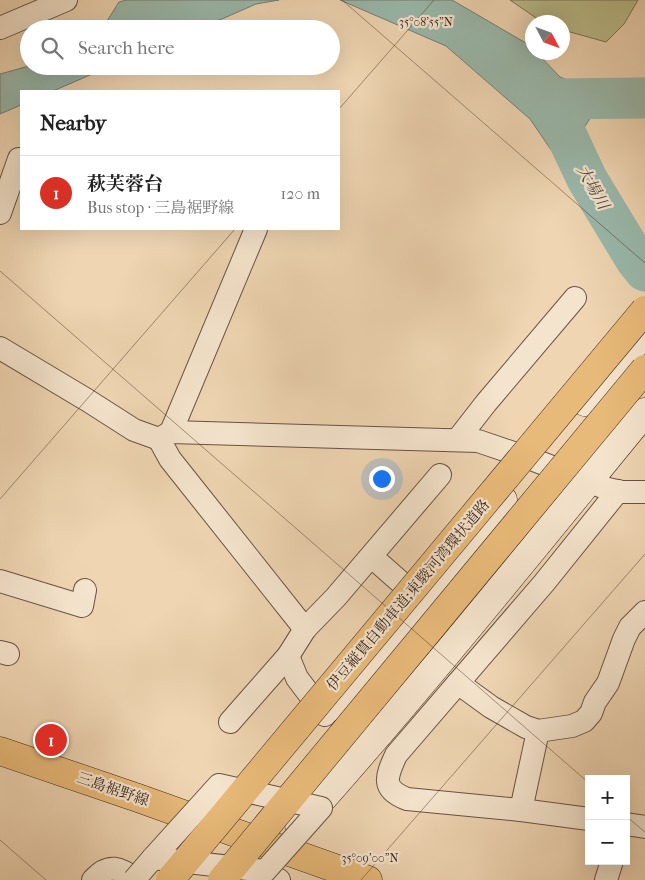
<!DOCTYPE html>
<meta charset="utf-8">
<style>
:root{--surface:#fff;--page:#f6f6f6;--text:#222;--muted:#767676;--line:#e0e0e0;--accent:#d93025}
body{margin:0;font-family:"IM FELL French Canon","Noto Serif JP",serif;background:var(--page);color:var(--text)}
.controls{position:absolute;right:15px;bottom:15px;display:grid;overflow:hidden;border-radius:0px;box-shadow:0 5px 20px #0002}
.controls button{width:45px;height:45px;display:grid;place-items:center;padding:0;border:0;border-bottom:1px solid var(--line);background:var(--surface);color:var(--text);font:25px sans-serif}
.compass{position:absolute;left:525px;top:15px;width:45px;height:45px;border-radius:50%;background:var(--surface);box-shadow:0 5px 20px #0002;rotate:131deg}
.you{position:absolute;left:381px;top:478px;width:18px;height:18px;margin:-12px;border:4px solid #fff;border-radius:50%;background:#1a73e8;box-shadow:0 0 0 8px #1a73e833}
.badge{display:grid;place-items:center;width:32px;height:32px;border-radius:50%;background:var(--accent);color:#fff;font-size:16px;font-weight:700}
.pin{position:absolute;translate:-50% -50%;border:2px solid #fff;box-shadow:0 1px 5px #0006}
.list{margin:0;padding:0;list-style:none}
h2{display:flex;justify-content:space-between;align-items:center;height:65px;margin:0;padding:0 20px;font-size:21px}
h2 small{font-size:16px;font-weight:400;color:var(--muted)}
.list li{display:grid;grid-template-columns:32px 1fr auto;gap:15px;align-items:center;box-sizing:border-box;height:75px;padding:0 20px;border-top:1px solid var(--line)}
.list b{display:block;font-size:19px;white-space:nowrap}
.list p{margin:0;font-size:16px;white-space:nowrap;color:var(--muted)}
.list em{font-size:16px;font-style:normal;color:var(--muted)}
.icon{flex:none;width:28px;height:28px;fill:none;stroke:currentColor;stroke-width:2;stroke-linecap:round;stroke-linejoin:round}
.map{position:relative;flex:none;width:645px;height:880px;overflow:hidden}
.search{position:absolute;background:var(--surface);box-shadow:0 5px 20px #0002;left:20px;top:20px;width:320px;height:55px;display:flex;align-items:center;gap:12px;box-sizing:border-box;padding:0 18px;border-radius:28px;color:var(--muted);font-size:19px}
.panel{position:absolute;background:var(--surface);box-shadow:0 5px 20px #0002;left:20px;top:90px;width:320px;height:140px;border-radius:0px}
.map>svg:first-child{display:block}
.green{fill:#bbbd8b;stroke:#7b7255}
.water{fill:#9ab9ac;stroke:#747f74}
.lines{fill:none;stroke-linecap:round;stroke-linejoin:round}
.river{stroke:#9ab9ac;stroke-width:41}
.street-casing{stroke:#685244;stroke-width:24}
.secondary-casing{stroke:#3b271f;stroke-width:29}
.primary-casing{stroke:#3b271f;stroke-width:29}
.street{stroke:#f5e4cd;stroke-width:22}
.secondary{stroke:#f5e4cd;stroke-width:28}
.primary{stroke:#e8ba79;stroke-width:28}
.street-bridge-casing{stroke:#685244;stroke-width:24;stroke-linecap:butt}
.highway-bridge-casing{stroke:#3b271f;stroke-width:29;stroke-linecap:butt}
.street-bridge{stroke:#f5e4cd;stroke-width:22}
.highway-bridge{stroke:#e8ba79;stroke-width:28}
.ticks{fill:none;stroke:#3b271f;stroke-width:1;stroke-opacity:0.45}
.labels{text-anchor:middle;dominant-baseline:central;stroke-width:4.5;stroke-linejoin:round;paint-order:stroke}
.street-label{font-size:15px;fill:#3b271f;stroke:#f5e4cd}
.water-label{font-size:16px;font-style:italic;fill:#534c42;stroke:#f5e4cd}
.ticks-label{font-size:12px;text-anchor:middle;fill:#3b271f;stroke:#f5e4cd;stroke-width:4.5;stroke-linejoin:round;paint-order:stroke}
</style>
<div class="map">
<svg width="645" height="880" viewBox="0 0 645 880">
<rect width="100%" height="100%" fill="#efd5b2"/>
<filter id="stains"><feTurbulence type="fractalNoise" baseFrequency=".004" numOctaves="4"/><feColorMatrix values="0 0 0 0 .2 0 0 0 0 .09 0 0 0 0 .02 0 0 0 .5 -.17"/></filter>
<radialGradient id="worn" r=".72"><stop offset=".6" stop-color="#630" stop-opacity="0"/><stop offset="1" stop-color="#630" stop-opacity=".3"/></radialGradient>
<polygon class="green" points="510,0 638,0 624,24 606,42 563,30 562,22 542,22"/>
<g class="water">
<polygon points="126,0 279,0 256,4 199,29 102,29 119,2"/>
<polygon points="340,0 452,0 531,46 532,48 532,52 537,53 560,77 606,95 560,163 530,119 446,46"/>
<polygon points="29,66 111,66 53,91 21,91 21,105 0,114 0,74"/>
</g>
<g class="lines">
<g class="river">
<polyline points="545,96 564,130 587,179 636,260 645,271"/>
<polyline points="548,99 645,98"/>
</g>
<g class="street-casing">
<g id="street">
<polyline points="0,28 66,0"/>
<polyline points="0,213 19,159 21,159"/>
<polyline points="0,348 87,400 134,430 159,439 171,432 478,441 534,460 608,489 622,492 645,492"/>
<polyline points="171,432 256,229"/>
<polyline points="159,439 170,459 305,629"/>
<polyline points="458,439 486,403 575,298"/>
<polyline points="372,557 422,601"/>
<polyline points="0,581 82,606 85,590"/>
<polyline points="0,652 8,654"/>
<polyline points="288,656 297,678 325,715"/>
<polyline points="458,683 491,707 526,727 538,731 572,726 584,721 591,713 595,702 608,683 624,639 630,627 645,612"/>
<polyline points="230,722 288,656 305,629 336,597 440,475"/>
<polyline points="521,810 538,731"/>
<path d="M589,819L521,810L407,799C381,789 386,777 396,755L544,583L618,491"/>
<polyline points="626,824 645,827"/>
<polyline points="265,871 279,880"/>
<path d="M93,880C109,862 120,868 137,880"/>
<polyline points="606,880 612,861"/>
</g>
</g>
<g class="secondary-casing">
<g id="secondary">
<polyline points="585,402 645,332"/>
<polyline points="331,707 454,563 503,500"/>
<path d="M299,825C419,691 531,551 645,412"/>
</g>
</g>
<g class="primary-casing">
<polyline id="primary" points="0,751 138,798 368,880"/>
</g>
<use href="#street" class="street"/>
<use href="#secondary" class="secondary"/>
<use href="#primary" class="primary"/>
<g class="street-bridge-casing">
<g id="street-bridge">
<polygon points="219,785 321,808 265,871 153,858"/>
<polyline points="134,880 153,858"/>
</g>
</g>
<g class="highway-bridge-casing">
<g id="highway-bridge">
<polyline points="170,880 645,310"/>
<polyline points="222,880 645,369"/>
</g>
</g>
<use href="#street-bridge" class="street-bridge"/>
<use href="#highway-bridge" class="highway-bridge"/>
</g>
<path class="ticks" d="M342,0L645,263M339,109L434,0M0,271L589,783M0,499L235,229M626,816L645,832M0,840L46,880M361,880L645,554"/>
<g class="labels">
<g class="street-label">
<text transform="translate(408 595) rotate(-50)">伊豆縦貫自動車道;東駿河湾環状道路</text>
<text transform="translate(113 789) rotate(19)">三島裾野線</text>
</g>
<g class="water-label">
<text transform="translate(593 187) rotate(60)">大場川</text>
</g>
</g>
<g class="ticks-label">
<text x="426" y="26">35°08'55"N</text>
<text x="370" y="862">35°09'00"N</text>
</g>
<rect width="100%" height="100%" filter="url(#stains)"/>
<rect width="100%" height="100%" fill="url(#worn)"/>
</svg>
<div class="controls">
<button>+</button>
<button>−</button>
</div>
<svg class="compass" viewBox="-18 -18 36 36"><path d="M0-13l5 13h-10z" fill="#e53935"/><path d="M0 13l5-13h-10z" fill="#767676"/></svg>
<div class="you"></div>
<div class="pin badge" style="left:51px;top:740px">1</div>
<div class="search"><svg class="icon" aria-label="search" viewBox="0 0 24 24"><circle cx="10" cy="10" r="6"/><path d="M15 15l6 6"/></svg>Search here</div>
<section class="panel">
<h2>Nearby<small></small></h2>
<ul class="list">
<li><span class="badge">1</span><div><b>萩芙蓉台</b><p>Bus stop · 三島裾野線</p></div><em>120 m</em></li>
</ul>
</section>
</div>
